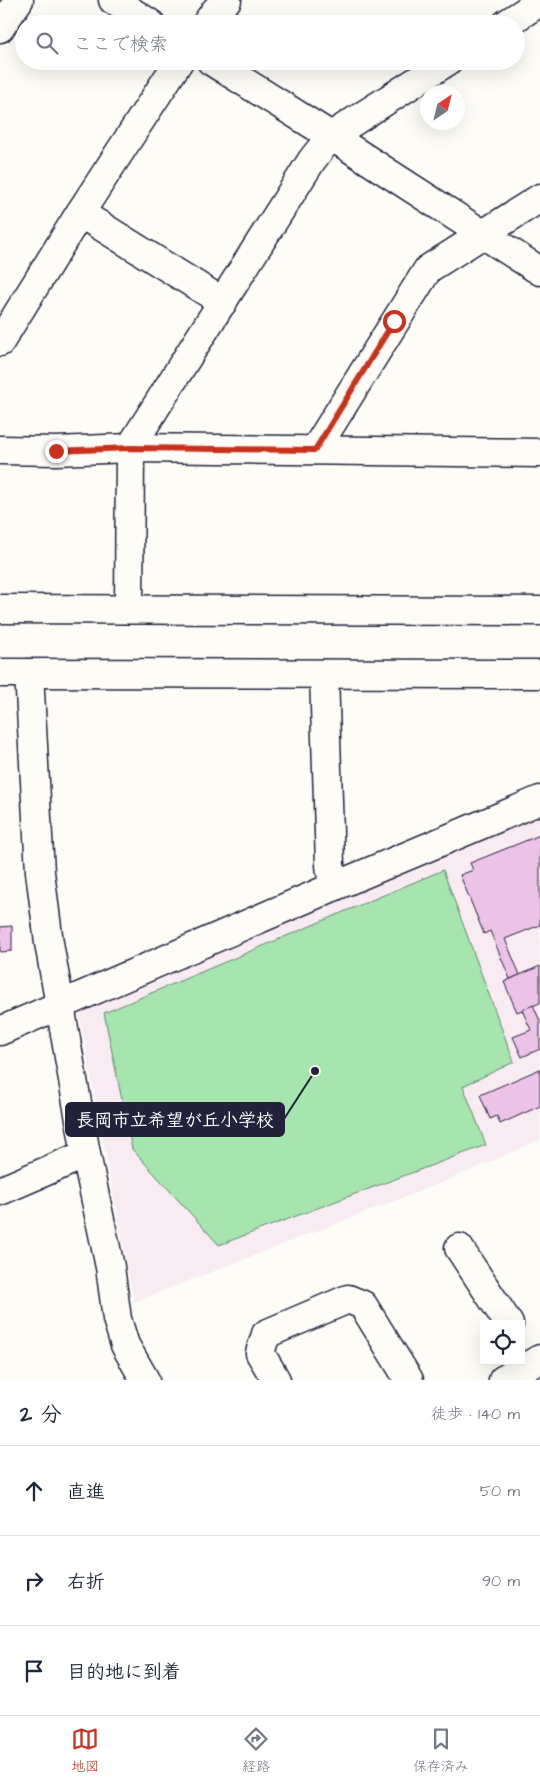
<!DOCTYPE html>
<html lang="ja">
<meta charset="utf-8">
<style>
:root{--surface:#fff;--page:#f2f2f3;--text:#1f2937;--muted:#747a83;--line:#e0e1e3;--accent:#c8321e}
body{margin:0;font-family:"Architects Daughter","Klee One",sans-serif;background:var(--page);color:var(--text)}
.controls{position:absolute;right:15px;bottom:15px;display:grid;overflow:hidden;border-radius:0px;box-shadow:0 5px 20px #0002}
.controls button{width:45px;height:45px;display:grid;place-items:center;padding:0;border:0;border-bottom:1px solid var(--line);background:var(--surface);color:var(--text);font:25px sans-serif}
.compass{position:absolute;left:420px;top:85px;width:45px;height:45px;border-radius:50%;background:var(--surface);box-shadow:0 5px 20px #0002;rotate:35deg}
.stop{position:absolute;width:15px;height:15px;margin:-11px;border:4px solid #c8321e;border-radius:50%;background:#fff}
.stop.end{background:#c8321e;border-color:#fff;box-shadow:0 1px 5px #0008}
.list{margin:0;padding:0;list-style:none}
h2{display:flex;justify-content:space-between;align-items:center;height:65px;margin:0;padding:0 20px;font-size:21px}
h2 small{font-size:16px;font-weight:400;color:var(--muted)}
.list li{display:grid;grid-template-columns:32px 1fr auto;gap:15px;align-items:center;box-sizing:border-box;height:90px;padding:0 20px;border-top:1px solid var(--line)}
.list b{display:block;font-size:19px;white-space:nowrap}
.list em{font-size:16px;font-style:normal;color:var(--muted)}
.icon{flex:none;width:28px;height:28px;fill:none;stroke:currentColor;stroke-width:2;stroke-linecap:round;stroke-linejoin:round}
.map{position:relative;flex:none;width:540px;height:1380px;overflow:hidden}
.search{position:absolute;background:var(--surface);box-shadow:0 5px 20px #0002;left:15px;right:15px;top:15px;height:55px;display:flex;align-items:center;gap:12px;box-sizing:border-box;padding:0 18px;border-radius:28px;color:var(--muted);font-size:19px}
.sheet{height:335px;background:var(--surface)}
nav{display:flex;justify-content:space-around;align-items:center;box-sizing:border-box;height:70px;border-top:1px solid var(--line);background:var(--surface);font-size:14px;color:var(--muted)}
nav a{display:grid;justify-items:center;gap:2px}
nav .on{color:var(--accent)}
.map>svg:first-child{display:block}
.built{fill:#f8ebf2}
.green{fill:#a6e5ad;stroke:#648474}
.building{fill:#edc2e7;stroke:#22223b}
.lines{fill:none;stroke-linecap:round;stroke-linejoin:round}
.minor-casing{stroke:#22223b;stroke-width:31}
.minor{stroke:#fdfcf7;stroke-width:28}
.route{stroke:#c8321e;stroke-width:6}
.leader{fill:none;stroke:#22223b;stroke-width:2}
.callout-dot{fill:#22223b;stroke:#fdfcf7;stroke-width:2}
.callout{fill:#22223b;stroke:#22223b;stroke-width:2}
.callout-label{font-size:18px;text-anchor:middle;font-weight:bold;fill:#fff}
</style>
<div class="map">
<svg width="540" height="1380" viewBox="0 0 540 1380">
<rect width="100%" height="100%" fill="#fdfcf7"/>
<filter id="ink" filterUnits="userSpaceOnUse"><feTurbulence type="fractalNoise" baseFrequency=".02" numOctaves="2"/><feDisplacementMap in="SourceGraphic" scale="10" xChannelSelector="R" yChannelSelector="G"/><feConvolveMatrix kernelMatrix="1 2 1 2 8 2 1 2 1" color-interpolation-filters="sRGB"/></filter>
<g filter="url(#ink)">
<polygon class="built" points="540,809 540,1140 441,1183 134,1302 77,1002"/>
<polygon class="green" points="443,870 514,1062 463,1086 486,1145 219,1245 132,1149 104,1013"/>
<g class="building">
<polygon points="540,835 540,925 505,939 520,975 510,979 490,931 484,934 460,875 473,870 470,863"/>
<polygon points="12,926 12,951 0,952 0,927"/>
<polygon points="540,966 540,1003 517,1012 504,982"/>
<polygon points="533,1005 540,1021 540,1049 522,1057 513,1037 531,1030 522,1010"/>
<polygon points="540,1069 540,1106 500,1124 497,1116 490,1119 480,1095"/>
</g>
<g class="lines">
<g class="minor-casing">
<g id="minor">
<polyline points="113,0 151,24"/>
<polyline points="206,24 216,10 227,0"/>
<polyline points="506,24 540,2"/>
<polyline points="0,28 19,0"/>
<polyline points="211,61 331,136 540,271"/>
<polyline points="80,213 223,302"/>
<polyline points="0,342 80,213 179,61"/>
<polyline points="0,450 56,451 130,448 540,453"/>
<polyline points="315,450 428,269 540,198"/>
<polyline points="0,609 540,611"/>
<polyline points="129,609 130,448 312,160 331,136 448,61"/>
<polyline points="0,673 540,674"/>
<polyline points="29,673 40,872 49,943 86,1154 110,1267 117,1319 125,1345 145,1380"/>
<polyline points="324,674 330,865 333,887"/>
<polyline points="0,1031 333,887 540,800"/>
<polyline points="0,1191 86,1154"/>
<polyline points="459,1248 509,1324"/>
<polyline points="276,1380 260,1353 266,1334 348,1299 363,1305 409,1380"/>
<polyline points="503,1380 540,1359"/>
</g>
</g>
<use href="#minor" class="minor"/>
</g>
</g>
<g class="lines" filter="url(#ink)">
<polyline class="route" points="56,451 130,448 315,450 394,321"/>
</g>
<path class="leader" d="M315 1071L284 1119"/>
<circle class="callout-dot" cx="315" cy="1071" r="5"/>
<rect class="callout" x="66" y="1103" width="218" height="33" rx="5"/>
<g class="callout-label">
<text x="175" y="1126">長岡市立希望が丘小学校</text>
</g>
</svg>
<div class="controls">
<button><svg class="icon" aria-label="locate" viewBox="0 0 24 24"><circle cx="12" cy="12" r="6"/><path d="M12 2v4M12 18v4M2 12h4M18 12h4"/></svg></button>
</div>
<svg class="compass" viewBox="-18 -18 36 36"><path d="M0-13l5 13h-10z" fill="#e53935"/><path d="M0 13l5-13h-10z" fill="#747a83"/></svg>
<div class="stop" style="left:394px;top:321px"></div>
<div class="stop end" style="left:56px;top:451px"></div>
<div class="search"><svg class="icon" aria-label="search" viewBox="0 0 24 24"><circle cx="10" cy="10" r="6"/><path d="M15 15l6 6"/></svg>ここで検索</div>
</div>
<section class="sheet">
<h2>2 分<small>徒歩 · 140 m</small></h2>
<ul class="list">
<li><svg class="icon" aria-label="ahead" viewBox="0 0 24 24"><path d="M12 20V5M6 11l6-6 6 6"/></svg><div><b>直進</b></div><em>50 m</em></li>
<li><svg class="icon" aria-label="right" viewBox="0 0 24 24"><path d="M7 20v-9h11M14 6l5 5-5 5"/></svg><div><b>右折</b></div><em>90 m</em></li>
<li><svg class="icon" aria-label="arrive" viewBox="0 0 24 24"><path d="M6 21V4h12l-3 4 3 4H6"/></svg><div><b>目的地に到着</b></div></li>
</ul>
</section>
<nav>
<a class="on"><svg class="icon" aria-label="map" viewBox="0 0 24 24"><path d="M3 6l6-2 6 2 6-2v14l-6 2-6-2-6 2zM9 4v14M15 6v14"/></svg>地図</a>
<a><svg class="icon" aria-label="directions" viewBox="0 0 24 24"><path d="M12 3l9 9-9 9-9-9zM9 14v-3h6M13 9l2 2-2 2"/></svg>経路</a>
<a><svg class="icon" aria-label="saved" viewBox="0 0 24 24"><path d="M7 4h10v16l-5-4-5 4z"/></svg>保存済み</a>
</nav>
